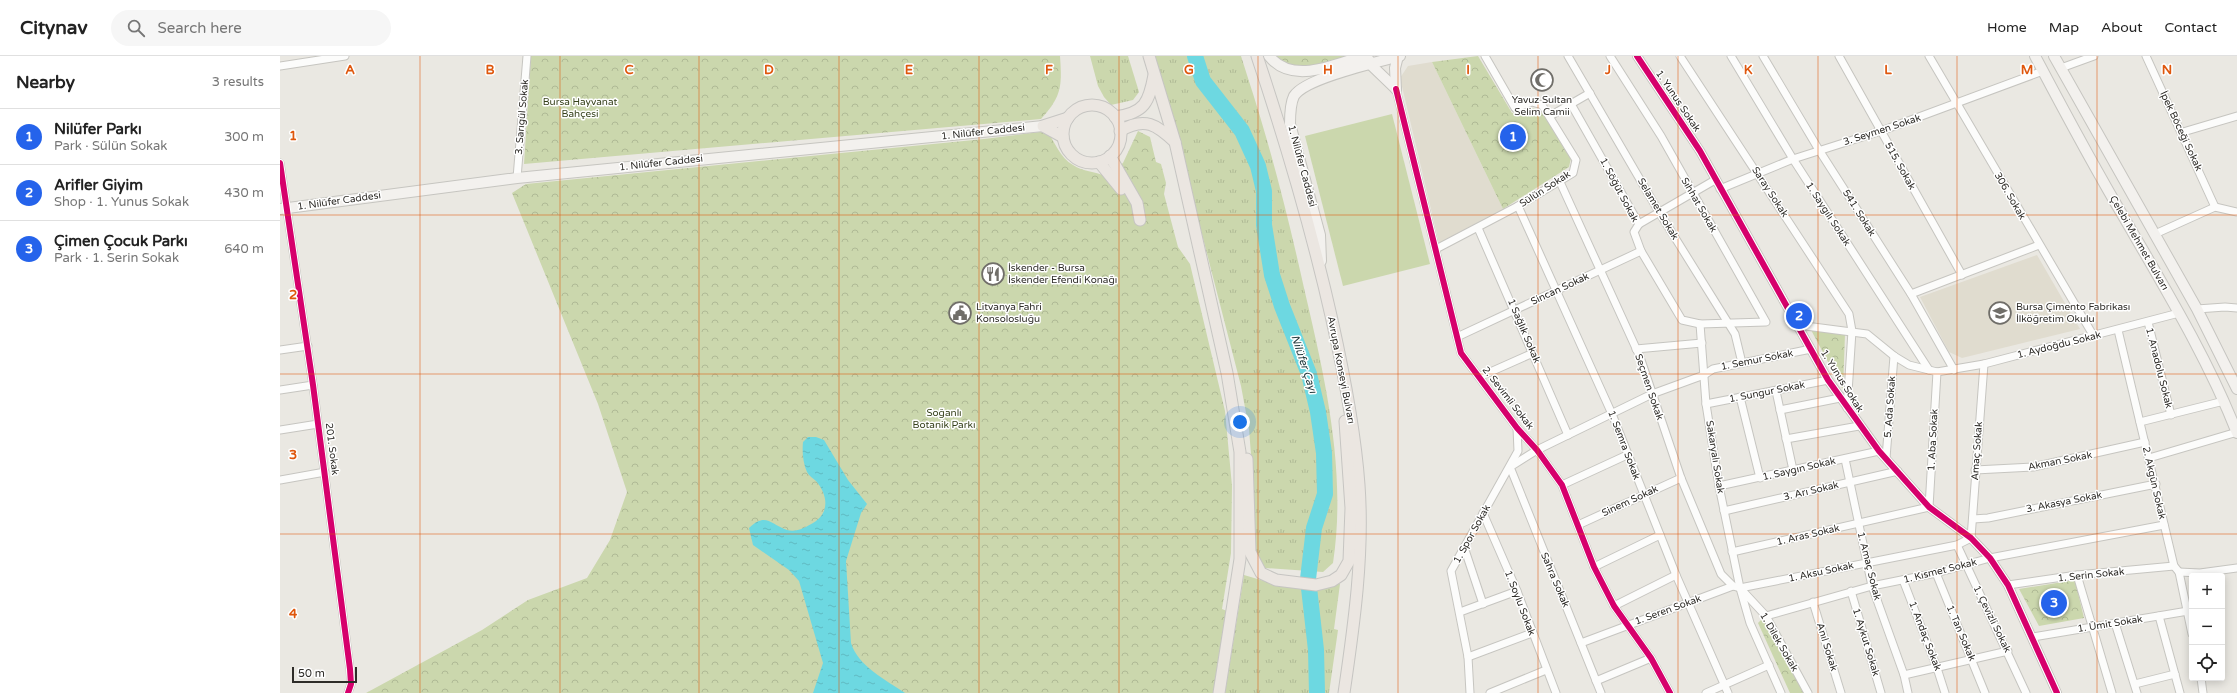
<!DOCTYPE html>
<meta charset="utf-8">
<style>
:root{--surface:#fff;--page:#f6f6f6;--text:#222;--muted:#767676;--line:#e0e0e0;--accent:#2563eb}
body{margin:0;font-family:"Varela Round",sans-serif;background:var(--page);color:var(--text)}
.controls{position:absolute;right:12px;bottom:12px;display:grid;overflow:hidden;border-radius:4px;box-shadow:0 2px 10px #0003}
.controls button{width:36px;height:36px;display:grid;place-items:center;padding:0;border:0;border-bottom:1px solid var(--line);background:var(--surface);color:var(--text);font:20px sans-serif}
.scale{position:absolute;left:12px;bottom:10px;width:65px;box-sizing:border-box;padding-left:4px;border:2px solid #2e2c28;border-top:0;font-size:11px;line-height:14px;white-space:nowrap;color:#2e2c28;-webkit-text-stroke:3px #fff;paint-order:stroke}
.you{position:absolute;left:960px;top:366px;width:14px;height:14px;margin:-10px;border:3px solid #fff;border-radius:50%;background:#1a73e8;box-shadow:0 0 0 6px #1a73e833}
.badge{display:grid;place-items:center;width:26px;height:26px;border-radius:50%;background:var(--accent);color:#fff;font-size:13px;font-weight:700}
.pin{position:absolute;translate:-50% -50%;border:2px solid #fff;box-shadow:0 1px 4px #0006}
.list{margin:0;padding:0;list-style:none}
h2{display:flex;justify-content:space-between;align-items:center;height:52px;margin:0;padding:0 16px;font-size:17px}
h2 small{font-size:13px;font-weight:400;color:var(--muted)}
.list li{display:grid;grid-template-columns:26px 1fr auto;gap:12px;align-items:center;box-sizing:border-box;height:56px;padding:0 16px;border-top:1px solid var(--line)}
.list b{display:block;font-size:15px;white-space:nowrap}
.list p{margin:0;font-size:13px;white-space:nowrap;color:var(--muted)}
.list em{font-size:13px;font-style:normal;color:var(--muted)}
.icon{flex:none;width:22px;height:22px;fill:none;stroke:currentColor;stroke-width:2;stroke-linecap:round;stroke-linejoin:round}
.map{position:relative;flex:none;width:1957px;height:637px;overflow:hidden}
header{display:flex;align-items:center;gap:24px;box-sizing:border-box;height:56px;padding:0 20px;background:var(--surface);border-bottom:1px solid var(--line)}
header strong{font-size:19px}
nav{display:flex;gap:22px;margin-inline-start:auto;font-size:14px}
.search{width:280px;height:36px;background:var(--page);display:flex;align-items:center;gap:10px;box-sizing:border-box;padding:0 14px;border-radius:22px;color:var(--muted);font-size:15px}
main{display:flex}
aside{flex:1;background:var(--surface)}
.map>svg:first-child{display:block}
.built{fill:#e0dccf}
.grass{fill:url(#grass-tufts)}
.park{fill:url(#park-crowns)}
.pitch{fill:#cbd7ad}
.water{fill:url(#water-ripples)}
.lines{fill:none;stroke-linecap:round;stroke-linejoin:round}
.river{stroke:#6dd8e1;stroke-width:16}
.minor-casing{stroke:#c6c5c0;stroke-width:9}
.tertiary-casing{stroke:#c6c5c0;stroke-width:10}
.secondary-casing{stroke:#c6c5c0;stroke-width:12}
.primary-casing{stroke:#c6c5c2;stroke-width:13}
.minor{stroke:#fcfcfb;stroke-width:7}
.tertiary{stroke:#fcfcfb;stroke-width:8}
.secondary{stroke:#f3f1ee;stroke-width:10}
.primary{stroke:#ebe6e1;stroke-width:11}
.cycleway-casing{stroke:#fff;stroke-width:8}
.cycleway{stroke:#d6006c;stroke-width:6}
.grid{fill:none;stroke:#df570d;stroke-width:1;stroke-opacity:0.55}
.labels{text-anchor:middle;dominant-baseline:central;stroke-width:3;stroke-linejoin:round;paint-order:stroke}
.poi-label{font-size:10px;fill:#2e2c28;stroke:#fff;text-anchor:start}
.street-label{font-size:10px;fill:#2e2c28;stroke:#fff}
.park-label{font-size:10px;fill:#36411b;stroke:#fff}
.water-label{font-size:11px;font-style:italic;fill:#233c3f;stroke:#fff}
.grid-label{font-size:13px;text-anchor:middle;font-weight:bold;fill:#df570d;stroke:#fff;stroke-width:3;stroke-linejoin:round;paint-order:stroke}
</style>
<header>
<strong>Citynav</strong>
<div class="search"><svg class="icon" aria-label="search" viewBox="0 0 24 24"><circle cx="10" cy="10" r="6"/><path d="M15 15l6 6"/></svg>Search here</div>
<nav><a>Home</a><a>Map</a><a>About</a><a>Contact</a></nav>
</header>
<main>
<aside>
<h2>Nearby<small>3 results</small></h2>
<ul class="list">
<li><span class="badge">1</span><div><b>Nilüfer Parkı</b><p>Park · Sülün Sokak</p></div><em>300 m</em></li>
<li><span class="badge">2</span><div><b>Arifler Giyim</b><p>Shop · 1. Yunus Sokak</p></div><em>430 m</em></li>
<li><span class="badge">3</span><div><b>Çimen Çocuk Parkı</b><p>Park · 1. Serin Sokak</p></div><em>640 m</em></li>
</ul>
</aside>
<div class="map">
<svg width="1957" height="637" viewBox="0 0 1957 637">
<defs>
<pattern id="grass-tufts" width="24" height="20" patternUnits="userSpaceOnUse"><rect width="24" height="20" fill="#cbd7ad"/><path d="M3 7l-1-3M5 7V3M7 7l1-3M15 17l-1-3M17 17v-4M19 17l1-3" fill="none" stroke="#afb995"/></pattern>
<pattern id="park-crowns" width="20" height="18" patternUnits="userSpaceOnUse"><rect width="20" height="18" fill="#cbd7ad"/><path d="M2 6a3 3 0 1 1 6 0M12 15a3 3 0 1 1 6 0" fill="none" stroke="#afb995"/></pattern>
<pattern id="water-ripples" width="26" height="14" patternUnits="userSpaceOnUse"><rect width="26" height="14" fill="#6dd8e1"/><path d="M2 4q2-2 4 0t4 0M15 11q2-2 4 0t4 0" fill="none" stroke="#5fbac1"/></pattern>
</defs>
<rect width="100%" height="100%" fill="#eae8e2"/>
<g class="built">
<polygon points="1152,6 1223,153 1159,187 1120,22 1128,10"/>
<polygon points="1757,199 1800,273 1682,302 1669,296 1640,241"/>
</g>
<g class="grass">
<polygon points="810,0 848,0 859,36 853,44 831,49 824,41 818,30"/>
<path d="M872,0H961L967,19C990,89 1008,160 1024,232C1045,322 1067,415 1053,507L1043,516L985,512L976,506L972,498L975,470L973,424L969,373L961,330L898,85Z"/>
<polygon points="964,519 998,529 1060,528 1054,573 1058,574 1049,637 945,637"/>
</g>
<g class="park">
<path d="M251,0H780C782,30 782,40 761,63L244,108Z"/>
<polygon points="995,0 1072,0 1016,13 999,5"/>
<polygon points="1198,0 1232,57 1254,52 1266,59 1291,102 1289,111 1223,153 1152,6"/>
<path d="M767,75C775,86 780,102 793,109C803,116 815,115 825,120L843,107L858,75L870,81L876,106L881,108L886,127L884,138L898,191L910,208L945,355L952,430L951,497L942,553L947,555L935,637H86L202,574L248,544L307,522L330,484L347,436L318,348L232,137L246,128L704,83Z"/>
<polygon points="1531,274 1565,278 1563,334"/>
<polygon points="1795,524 1804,562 1759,570 1739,533"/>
<polygon points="1481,564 1486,568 1524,637 1510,637 1478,567"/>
</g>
<polygon class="pitch" points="1112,58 1150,208 1063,230 1025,80"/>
<path class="water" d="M528,381H536L544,384L568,424L587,448L581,457L566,505L571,587C578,610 606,624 625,637H533L543,607L519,525L509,514L473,489L469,472C486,456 490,468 507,474C516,477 526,471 533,467C550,457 548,439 536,425C533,422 529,420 527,416C523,407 522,396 523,386Z"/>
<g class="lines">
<polyline class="river" points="915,0 923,25 962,75 978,110 984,135 984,169 992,219 1002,250 1029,318 1038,356 1044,397 1045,438 1034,472 1028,523 1036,594 1037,637"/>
<g class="minor-casing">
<g id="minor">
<polyline points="1288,0 1379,156 1455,278 1462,307"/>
<polyline points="1400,0 1569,258 1572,275 1567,352"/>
<polyline points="1451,0 1513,103 1649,314"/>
<polyline points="1483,0 1539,94 1631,238 1674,314"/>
<polyline points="1559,0 1682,219"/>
<polyline points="1649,0 1813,279"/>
<polyline points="1866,0 1935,151"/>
<polyline points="0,10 65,0"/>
<polyline points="1781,12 1814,0"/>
<polyline points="1116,33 1181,297 1237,372 1257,394 1282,429 1314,511 1334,550 1371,602 1390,637"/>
<polyline points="1291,48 1359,168 1354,176 1361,195 1402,264 1420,268 1486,266 1381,80 1330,0"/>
<polyline points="1270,60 1310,37"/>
<polyline points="1903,76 1957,60"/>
<polyline points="0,107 33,329 70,613 71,628 68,637"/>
<polyline points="237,122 247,0"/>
<polyline points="1280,126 1360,301 1401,422 1441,518 1453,530 1460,532 1486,560 1528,637"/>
<polyline points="1440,133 1513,103 1601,75 1763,15"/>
<polyline points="1238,150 1332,358 1396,519 1448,637"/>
<polyline points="1359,168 1435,124"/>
<polyline points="1198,172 1288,379"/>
<polyline points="1875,178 1935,151 1957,156"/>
<polyline points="1156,193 1238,150 1293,117 1296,104 1262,49 1252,46 1235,52 1205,0"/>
<polyline points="1631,238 1759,189"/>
<polyline points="1917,253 1945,251 1957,252"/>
<polyline points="1868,266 1891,359"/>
<polyline points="1420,268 1426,348 1439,430 1460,532 1470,567 1501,637"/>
<polyline points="1518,269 1587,278 1614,300 1629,309 1657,316 1704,308 1899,257"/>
<polyline points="1838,274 1894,510 1899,516 1912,578"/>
<polyline points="1177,281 1361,195"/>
<polyline points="1356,293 1422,287"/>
<polyline points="0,294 28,290"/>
<polyline points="1199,321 1253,297"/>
<polyline points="0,334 33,329"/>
<polyline points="1496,335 1513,414"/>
<polyline points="1460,341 1480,422"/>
<polyline points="1426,348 1548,324"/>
<polyline points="1500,354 1560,342"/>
<polyline points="1860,366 1944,345"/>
<polyline points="0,374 38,368"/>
<polyline points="1506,383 1579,370"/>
<polyline points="1606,402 1614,300"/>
<polyline points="1869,402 1957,376"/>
<polyline points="1565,403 1592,530 1624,619 1628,637"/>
<polyline points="1695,414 1753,411 1865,386"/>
<polyline points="0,424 45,416"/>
<polyline points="1282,429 1347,399"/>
<polyline points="1439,430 1599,395"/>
<polyline points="1444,455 1618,415"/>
<polyline points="1203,457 1237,535 1276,637"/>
<polyline points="1693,463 1708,462 1876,428"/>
<polyline points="1298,469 1401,422"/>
<polyline points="1677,489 1746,637"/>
<polyline points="1184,491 1203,548"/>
<polyline points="1452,496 1649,451 1657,316"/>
<polyline points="1314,511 1380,479"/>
<polyline points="1899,516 1920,517 1957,512"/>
<polyline points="1656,517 1705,637"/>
<polyline points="1797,519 1832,637"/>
<polyline points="1623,524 1657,612 1665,637"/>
<polyline points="1728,529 1797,519 1894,510"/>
<polyline points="1460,532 1677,489 1691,482 1704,308"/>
<polyline points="1571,535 1601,637"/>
<polyline points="1533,546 1561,637"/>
<polyline points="1334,550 1396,519"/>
<polyline points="1180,556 1237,535"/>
<polyline points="1486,560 1592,530 1656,517 1710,502 1884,469"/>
<polyline points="1879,560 1900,637"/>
<polyline points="1835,567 1857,637"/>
<polyline points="1753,581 1908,555"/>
<polyline points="1301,587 1453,530"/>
<polyline points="1188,601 1252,577"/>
<polyline points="1624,619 1728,595"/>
<polyline points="1921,622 1923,637"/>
<polyline points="1316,625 1371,602"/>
<polyline points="1855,628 1895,618"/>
<polyline points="1190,637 1188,601 1171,515 1238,395 1237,372"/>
<polyline points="1210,637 1266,614"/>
<polyline points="1321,637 1230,411 1257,394 1372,338 1424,319 1433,313 1531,293"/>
<polyline points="1426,637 1489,609"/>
</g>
</g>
<g class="tertiary-casing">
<polyline id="tertiary" points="1357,0 1420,95 1548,324 1599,395 1649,451 1691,482 1710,502 1728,529 1777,637"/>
</g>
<g class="secondary-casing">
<g id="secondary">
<path d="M989,0C1012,29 1053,9 1083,0"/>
<path d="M1755,0C1784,55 1814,111 1846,165C1886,234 1928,303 1957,377"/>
<polyline points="1774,0 1917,253 1957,333"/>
<polyline points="1089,4 1090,8 1116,33"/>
<polyline points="1116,33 1115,12 1118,0"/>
<polyline points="0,153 237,122 763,70"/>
<path d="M1041,205L1040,179L1010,68C1010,59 1010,48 1014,40C1025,22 1098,6 1120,0"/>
</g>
</g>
<g class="primary-casing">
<g id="primary">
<polyline points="869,0 895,86 947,317 960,396 960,503 939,637"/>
<path d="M977,0C1006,87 1032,175 1052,264C1064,318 1075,373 1079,429C1084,498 1074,569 1064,637"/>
<circle cx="812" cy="78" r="29"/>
<path d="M835,61C865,57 869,46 874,19"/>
<path d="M840,75C865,60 877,69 895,86"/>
<polyline points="783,81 763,70 788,62"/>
<polyline points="830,100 857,147 860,164"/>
<polyline points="819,106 841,133"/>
<polyline points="967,403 970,496 981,517 996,524 1036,529 1052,525 1061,519 1069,505 1071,452 1065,365"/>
</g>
</g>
<use href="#minor" class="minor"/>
<use href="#tertiary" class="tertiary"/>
<use href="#secondary" class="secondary"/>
<use href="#primary" class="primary"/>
<g class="cycleway-casing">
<g id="cycleway">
<polyline points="1357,0 1420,95 1548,324 1599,395 1649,451 1691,482 1710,502 1728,529 1777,637"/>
<polyline points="1116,33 1181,297 1237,372 1257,394 1282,429 1314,511 1334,550 1371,602 1390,637"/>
<polyline points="0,107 33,329 70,613 71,628 68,637"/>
</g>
</g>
<use href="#cycleway" class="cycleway"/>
</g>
<path class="grid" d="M140,0V637M280,0V637M419,0V637M559,0V637M699,0V637M839,0V637M978,0V637M1118,0V637M1258,0V637M1398,0V637M1538,0V637M1677,0V637M1817,0V637M0,159H1957M0,318H1957M0,478H1957"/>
<defs>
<g id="mosque-ring" transform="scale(1.15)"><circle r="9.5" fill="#fff" stroke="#706e69" stroke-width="1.5"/><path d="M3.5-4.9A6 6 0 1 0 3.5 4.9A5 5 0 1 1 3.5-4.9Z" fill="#706e69"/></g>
<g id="restaurant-ring" transform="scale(1.15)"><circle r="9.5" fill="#fff" stroke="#706e69" stroke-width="1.5"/><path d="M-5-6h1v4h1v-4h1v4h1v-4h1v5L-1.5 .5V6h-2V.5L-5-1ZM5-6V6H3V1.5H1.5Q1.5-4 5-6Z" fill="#706e69"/></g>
<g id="civic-ring" transform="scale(1.15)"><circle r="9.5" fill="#fff" stroke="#706e69" stroke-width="1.5"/><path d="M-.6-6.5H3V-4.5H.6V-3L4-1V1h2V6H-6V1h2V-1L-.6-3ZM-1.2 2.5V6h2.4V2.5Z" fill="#706e69"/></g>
<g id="school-ring" transform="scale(1.15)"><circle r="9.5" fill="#fff" stroke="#706e69" stroke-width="1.5"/><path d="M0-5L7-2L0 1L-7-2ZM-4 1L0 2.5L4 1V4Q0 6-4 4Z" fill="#706e69"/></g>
</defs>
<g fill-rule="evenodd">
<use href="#mosque-ring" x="1262" y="24"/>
<use href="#restaurant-ring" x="713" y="218"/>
<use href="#civic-ring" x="680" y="257"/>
<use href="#school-ring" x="1720" y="257"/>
</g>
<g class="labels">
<g class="poi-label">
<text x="1262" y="44" text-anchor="middle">Yavuz Sultan<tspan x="1262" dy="12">Selim Camii</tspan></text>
<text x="728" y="212">İskender - Bursa<tspan x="728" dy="12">İskender Efendi Konağı</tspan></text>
<text x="696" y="251">Litvanya Fahri<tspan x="696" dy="12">Konsolosluğu</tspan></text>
<text x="1736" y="251">Bursa Çimento Fabrikası<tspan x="1736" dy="12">İlköğretim Okulu</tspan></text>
</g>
<g class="street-label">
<text transform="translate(1398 45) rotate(56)">1. Yunus Sokak</text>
<text transform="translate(242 61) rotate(-85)">3. Sarıgül Sokak</text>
<text transform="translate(1602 74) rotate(-18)">3. Seymen Sokak</text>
<text transform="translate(1901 75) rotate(65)">İpek Böceği Sokak</text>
<text transform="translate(703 76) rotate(-6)">1. Nilüfer Caddesi</text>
<text transform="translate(381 107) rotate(-6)">1. Nilüfer Caddesi</text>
<text transform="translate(1022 110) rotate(75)">1. Nilüfer Caddesi</text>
<text transform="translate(1620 110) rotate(61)">515. Sokak</text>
<text transform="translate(1265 133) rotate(-33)">Sülün Sokak</text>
<text transform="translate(1339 134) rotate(62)">1. Söğüt Sokak</text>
<text transform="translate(1490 136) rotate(57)">Saray Sokak</text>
<text transform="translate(1730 140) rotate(60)">306. Sokak</text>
<text transform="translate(59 145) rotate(-8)">1. Nilüfer Caddesi</text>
<text transform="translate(1419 149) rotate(60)">Sıhhat Sokak</text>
<text transform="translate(1378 153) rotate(59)">Selamet Sokak</text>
<text transform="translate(1579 157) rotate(58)">541. Sokak</text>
<text transform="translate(1548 158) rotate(57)">1. Saygılı Sokak</text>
<text transform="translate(1859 187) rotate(60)">Çelebi Mehmet Bulvarı</text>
<text transform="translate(1280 233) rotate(-25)">Sincan Sokak</text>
<text transform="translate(1244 275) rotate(67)">1 Sağlık Sokak</text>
<text transform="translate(1779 289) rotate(-14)">1. Aydoğdu Sokak</text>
<text transform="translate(1477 304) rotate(-11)">1. Semur Sokak</text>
<text transform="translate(1879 312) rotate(76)">1. Anadolu Sokak</text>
<text transform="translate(1061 314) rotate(79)">Avrupa Konseyi Bulvarı</text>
<text transform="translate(1562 325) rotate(58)">1. Yunus Sokak</text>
<text transform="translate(1369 331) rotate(71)">Seçmen Sokak</text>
<text transform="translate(1487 336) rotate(-11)">1. Sungur Sokak</text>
<text transform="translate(1228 342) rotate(52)">2. Sevimli Sokak</text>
<text transform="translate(1610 351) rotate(-86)">5. Ada Sokak</text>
<text transform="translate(1653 384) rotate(-87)">1. Aba Sokak</text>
<text transform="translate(1344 389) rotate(69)">1. Semra Sokak</text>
<text transform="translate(52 393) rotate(83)">201. Sokak</text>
<text transform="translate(1697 395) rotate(-86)">Amaç Sokak</text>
<text transform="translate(1435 401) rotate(81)">Sakaryalı Sokak</text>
<text transform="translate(1780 405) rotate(-11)">Akman Sokak</text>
<text transform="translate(1519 413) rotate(-13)">1. Saygın Sokak</text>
<text transform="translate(1874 427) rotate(77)">2. Akgün Sokak</text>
<text transform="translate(1531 435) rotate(-13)">3. Arı Sokak</text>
<text transform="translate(1350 445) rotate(-25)">Sinem Sokak</text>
<text transform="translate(1784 446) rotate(-11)">3. Akasya Sokak</text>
<text transform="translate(1192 478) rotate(-61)">1. Spor Sokak</text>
<text transform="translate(1528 479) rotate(-13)">1. Aras Sokak</text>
<text transform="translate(1589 510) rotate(76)">1. Amaç Sokak</text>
<text transform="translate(1660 515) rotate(-14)">1. Kısmet Sokak</text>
<text transform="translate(1541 516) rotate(-12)">1. Aksu Sokak</text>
<text transform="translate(1811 519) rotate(-6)">1. Serin Sokak</text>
<text transform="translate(1275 524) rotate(67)">Sahra Sokak</text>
<text transform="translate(1240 547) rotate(69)">1. Soylu Sokak</text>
<text transform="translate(1388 554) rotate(-20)">1. Seren Sokak</text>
<text transform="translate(1712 563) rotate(64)">1. Çevizli Sokak</text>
<text transform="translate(1830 568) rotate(-9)">1. Ümit Sokak</text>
<text transform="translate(1681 577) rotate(67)">1. Tan Sokak</text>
<text transform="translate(1645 580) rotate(69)">1. Andaç Sokak</text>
<text transform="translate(1499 586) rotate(60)">1. Dilek Sokak</text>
<text transform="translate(1586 586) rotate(73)">1. Aykut Sokak</text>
<text transform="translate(1547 591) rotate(73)">Anıl Sokak</text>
</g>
<g class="park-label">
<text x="300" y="46">Bursa Hayvanat<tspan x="300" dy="12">Bahçesi</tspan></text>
<text x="664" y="357">Soğanlı<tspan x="664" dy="12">Botanik Parkı</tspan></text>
</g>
<g class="water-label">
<text transform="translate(1024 308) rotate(72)">Nilüfer Çayı</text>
</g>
</g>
<g class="grid-label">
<text x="70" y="18">A</text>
<text x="210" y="18">B</text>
<text x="349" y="18">C</text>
<text x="489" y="18">D</text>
<text x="629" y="18">E</text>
<text x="769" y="18">F</text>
<text x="909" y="18">G</text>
<text x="1048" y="18">H</text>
<text x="1188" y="18">I</text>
<text x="1328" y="18">J</text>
<text x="1468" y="18">K</text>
<text x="1608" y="18">L</text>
<text x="1747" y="18">M</text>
<text x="1887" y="18">N</text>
<text x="13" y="84">1</text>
<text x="13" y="243">2</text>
<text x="13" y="403">3</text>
<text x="13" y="562">4</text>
</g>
</svg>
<div class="controls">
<button>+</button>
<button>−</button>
<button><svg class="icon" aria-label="locate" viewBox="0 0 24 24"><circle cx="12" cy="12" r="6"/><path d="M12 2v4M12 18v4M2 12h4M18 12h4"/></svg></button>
</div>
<div class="scale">50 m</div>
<div class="you"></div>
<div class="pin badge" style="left:1233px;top:81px">1</div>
<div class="pin badge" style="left:1519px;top:260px">2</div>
<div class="pin badge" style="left:1774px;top:547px">3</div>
</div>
</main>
